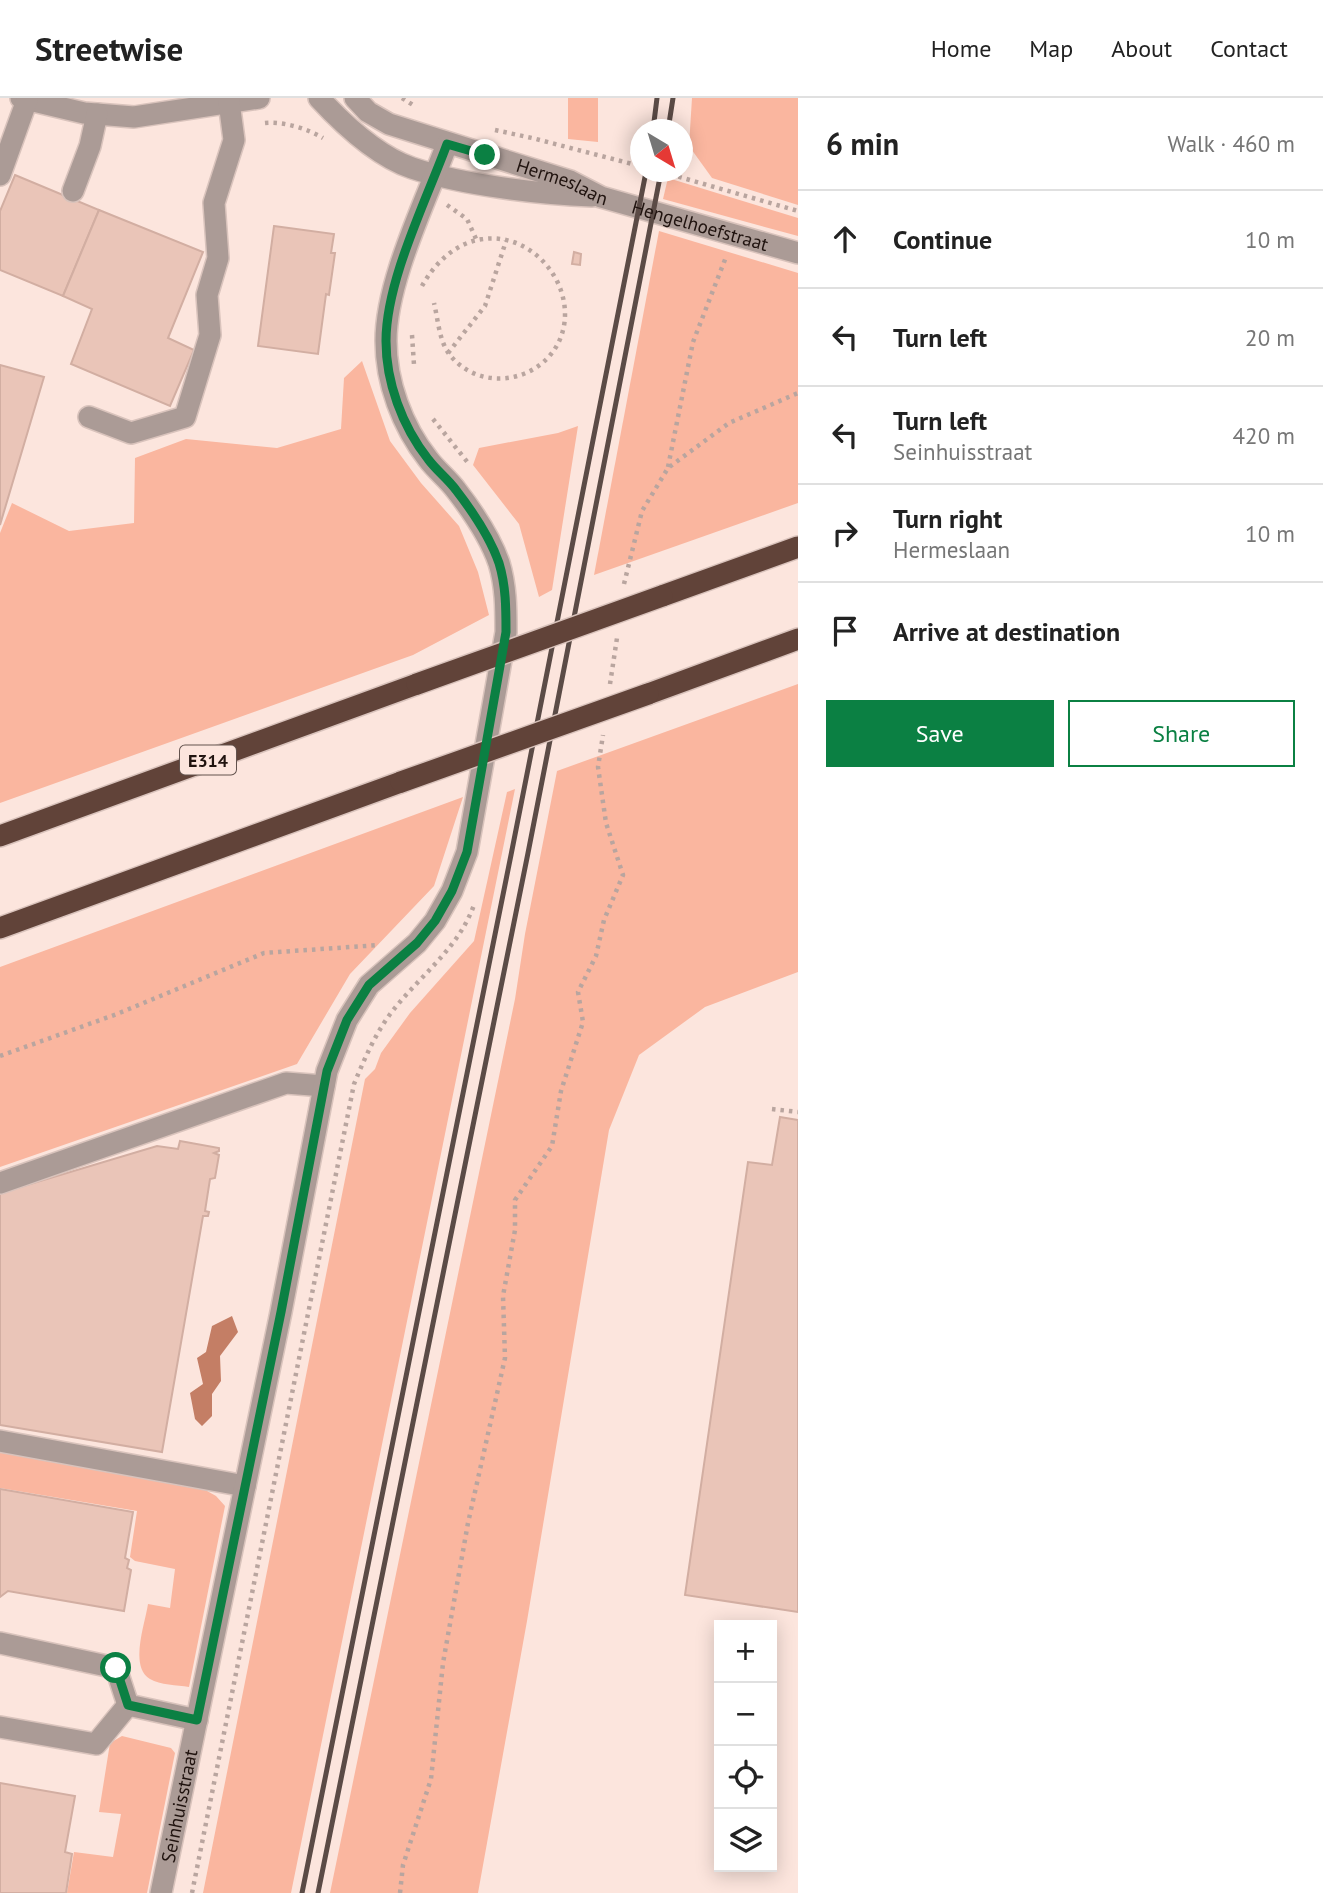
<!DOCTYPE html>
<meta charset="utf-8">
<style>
:root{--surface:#fff;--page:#f2f2f2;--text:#222;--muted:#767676;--line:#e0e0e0;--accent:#0b8043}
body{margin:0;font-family:"PT Sans",sans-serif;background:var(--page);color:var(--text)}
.controls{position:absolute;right:21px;bottom:21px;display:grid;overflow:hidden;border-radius:0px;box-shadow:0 4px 18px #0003}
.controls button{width:63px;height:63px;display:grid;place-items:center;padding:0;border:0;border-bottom:2px solid var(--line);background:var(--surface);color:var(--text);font:35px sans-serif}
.compass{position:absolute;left:630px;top:21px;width:63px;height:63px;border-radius:50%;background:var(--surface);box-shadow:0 4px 18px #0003;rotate:142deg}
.stop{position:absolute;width:21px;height:21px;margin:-16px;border:5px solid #0b8043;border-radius:50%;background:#fff}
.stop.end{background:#0b8043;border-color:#fff;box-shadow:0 2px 7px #0008}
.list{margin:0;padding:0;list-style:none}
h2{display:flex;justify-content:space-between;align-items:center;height:91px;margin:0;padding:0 28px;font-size:30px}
h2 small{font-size:23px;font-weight:400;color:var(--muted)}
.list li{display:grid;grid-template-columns:46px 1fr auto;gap:21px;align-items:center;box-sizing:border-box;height:98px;padding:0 28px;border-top:2px solid var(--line)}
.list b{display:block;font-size:26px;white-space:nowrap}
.list p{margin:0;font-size:23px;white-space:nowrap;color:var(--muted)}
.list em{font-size:23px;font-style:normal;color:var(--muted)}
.actions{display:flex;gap:14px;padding:21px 28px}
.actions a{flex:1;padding:16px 0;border:2px solid var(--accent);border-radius:0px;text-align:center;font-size:24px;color:var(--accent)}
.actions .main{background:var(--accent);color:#fff}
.icon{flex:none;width:38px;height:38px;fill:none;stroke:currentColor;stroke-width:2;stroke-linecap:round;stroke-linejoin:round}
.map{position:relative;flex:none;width:798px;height:1795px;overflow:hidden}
header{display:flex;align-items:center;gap:42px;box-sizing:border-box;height:98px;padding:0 35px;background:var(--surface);border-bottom:2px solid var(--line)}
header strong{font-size:33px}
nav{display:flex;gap:38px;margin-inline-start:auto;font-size:24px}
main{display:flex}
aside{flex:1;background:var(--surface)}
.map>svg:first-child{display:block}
.green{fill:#fab69f}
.water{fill:#c47e65}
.building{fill:#eac5b8;stroke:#d2aea2;stroke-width:2}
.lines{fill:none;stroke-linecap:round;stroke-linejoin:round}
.minor-casing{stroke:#d9c3bc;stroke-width:24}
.highway-casing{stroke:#d9c3bc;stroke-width:24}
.path{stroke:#b9a59f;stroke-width:4.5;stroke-dasharray:3.5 5;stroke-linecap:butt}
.minor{stroke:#ab9b96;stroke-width:21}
.highway{stroke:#614339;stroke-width:21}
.rail{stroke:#5b4b46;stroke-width:5}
.highway-bridge-casing{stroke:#d9c3bc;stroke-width:24;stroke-linecap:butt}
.highway-bridge{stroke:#614339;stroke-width:21}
.route{stroke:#0b8043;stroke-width:9}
.labels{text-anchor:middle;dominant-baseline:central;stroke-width:6;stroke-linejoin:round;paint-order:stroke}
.shield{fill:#fce5dd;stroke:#62524d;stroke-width:2}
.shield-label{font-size:18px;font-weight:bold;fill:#20130f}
.street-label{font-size:19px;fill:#20130f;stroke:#fce5dd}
</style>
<header>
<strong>Streetwise</strong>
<nav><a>Home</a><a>Map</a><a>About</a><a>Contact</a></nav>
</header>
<main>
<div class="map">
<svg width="798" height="1795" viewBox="0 0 798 1795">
<rect width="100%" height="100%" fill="#fce5dd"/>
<g class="green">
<polygon points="568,0 598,0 598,44 568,41"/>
<polygon points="692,0 798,0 798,107 712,80 689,48"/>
<polygon points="668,80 798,120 798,138 663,101"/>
<polygon points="659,133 798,175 798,405 594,477"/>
<polygon points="362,263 390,343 421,385 459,428 478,474 489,517 413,557 0,705 0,435 12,405 69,433 134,425 135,360 186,341 277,350 341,331 344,280"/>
<polygon points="578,328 552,492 539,499 519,426 473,367 479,350 558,335"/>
<polygon points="798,586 798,874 705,909 639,957 609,1032 527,1523 478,1795 330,1795 515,901 525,836 557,673"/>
<polygon points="515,691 291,1795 203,1795 365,981 375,971 381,955 410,915 474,843 507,694"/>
<polygon points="463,699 434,788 350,876 297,966 0,1069 0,869"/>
<path d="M0,1354L191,1384L216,1398L225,1408L189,1589C177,1587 160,1587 150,1581C129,1569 145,1526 148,1506L170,1510L175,1471L135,1463L130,1459L137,1413L0,1390Z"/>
<polygon points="122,1638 171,1650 175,1655 147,1795 67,1795 74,1754 113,1759 121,1716 99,1714 110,1645"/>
</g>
<polygon class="water" points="232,1218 238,1234 220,1258 221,1283 212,1296 212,1318 202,1328 195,1321 190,1295 203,1286 197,1260 206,1254 212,1228"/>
<g class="building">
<polygon points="15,77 99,112 63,198 0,172 0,113"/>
<polygon points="99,112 203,154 168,240 194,252 170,308 71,266 92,211 63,198"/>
<polygon points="274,128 334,136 331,155 335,155 329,197 326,196 318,256 258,248"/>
<polygon points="574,154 581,156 580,167 572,166"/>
<polygon points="0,267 44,279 0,427"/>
<polygon points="780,1019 798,1022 798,1514 685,1497 748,1064 772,1067"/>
<polygon points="180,1043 219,1050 219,1053 214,1055 219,1057 215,1080 210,1081 205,1113 209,1114 208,1118 203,1118 162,1354 0,1327 0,1095 157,1048 178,1051"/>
<polygon points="0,1391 133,1414 125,1460 129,1462 127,1470 131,1472 124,1513 8,1493 0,1499"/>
<polygon points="0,1685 75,1698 65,1754 72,1756 66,1795 0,1795"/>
</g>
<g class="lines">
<g class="minor-casing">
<g id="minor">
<polyline points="21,0 84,15 134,19 259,0"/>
<path d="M319,0C344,27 377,58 412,70C462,87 540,96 592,98"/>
<path id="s1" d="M355,0L368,14L389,26L570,83L601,99L798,155"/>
<polyline points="0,77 27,2"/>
<polyline points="73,93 90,48 97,16"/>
<polyline points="89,319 131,335 185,319 210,237 207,197 218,160 214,105 234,42 229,4"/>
<polyline points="0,1085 286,985 324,988"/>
<polyline points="0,1343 245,1388"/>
<polyline points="0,1545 116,1570 128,1607 197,1622"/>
<polyline points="0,1629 96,1646 128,1607"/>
<path id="s2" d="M161,1795L281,1214L327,973L347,922L369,887L417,845L435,823L452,793L467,754L506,534C506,511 506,488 499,465C490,439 473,414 456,392C448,381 436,372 428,361C402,328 386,284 386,243C386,183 426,103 447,46"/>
</g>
</g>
<g class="highway-casing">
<g id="highway">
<polyline points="662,498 798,449"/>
<polyline points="648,596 798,541"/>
<polyline points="0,738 417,586"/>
<polyline points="0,830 401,684"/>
</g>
</g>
<g class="path">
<polyline points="402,0 413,7"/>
<path d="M265,25C283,23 308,31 323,40"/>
<polyline points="495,32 532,40 640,68"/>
<polyline points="662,74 798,113"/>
<polyline points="447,107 467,121 477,143"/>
<path d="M422,188C434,166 456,144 483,141C527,135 566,175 565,218C563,278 486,303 449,256C439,242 438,221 434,205"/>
<polyline points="412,237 414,267"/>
<polyline points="448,255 485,208 506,143"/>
<polyline points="433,321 469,366"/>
<polyline points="668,369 693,244 726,159"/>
<polyline points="624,486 642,413 668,370 729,325 798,295"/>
<polyline points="610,586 617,540"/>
<polyline points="0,958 117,916 264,855 379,847"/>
<polyline points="772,1011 798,1014"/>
<path d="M192,1795L354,986C364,962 375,936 391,915C419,878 460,850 475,804"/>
<polyline points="400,1795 403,1767 431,1681 443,1565 468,1425 505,1260 503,1198 515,1132 515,1102 552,1048 561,993 583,924 578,894 596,858 604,822 623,777 606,725 598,669 603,637"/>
</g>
<use href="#minor" class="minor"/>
<use href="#highway" class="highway"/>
<g class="rail">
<polyline points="653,32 657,0"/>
<polyline points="668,32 673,0"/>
<polyline points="302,1795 511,757 646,74"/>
<polyline points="318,1795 528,755 661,74"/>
</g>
<g class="highway-bridge-casing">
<g id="highway-bridge">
<polyline points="417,586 662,498"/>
<polyline points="401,684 648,596"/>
</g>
</g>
<use href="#highway-bridge" class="highway-bridge"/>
</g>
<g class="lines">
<path class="route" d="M116,1570L128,1607L197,1622L281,1214L327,973L347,922L369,887L417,845L435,823L452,793L467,754L506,534C506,511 506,488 499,465C490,439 473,414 456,392C448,381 436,372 428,361C402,328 386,284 386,243C386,183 426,103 447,46L485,57"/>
</g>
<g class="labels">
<rect class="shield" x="180" y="647.5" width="56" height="29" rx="5"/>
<g class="shield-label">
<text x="208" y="662">E314</text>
</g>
<g class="street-label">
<text stroke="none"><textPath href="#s1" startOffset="226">Hermeslaan</textPath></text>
<text stroke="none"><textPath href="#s1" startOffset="371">Hengelhoefstraat</textPath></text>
<text stroke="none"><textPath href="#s2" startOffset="89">Seinhuisstraat</textPath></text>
</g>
</g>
</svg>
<div class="controls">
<button>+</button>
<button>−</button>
<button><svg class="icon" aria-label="locate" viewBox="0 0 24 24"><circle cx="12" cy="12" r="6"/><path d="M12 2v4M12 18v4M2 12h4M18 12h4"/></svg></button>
<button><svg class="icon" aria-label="layers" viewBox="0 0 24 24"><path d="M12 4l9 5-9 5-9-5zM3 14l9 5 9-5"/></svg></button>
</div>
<svg class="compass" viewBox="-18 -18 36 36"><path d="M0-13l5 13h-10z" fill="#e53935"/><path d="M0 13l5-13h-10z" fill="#767676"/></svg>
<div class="stop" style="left:116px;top:1570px"></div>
<div class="stop end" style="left:485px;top:57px"></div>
</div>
<aside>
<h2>6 min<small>Walk · 460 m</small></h2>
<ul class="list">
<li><svg class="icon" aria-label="ahead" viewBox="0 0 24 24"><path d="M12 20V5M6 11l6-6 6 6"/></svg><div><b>Continue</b></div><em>10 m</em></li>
<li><svg class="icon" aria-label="left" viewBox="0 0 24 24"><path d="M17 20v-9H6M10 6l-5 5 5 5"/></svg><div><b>Turn left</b></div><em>20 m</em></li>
<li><svg class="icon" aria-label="left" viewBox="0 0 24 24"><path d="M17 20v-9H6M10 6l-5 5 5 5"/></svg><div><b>Turn left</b><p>Seinhuisstraat</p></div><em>420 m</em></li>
<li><svg class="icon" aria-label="right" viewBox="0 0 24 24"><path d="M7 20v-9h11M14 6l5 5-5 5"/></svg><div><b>Turn right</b><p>Hermeslaan</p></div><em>10 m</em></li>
<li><svg class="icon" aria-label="arrive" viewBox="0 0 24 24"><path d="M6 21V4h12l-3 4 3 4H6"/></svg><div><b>Arrive at destination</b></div></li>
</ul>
<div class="actions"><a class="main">Save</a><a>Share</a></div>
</aside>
</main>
